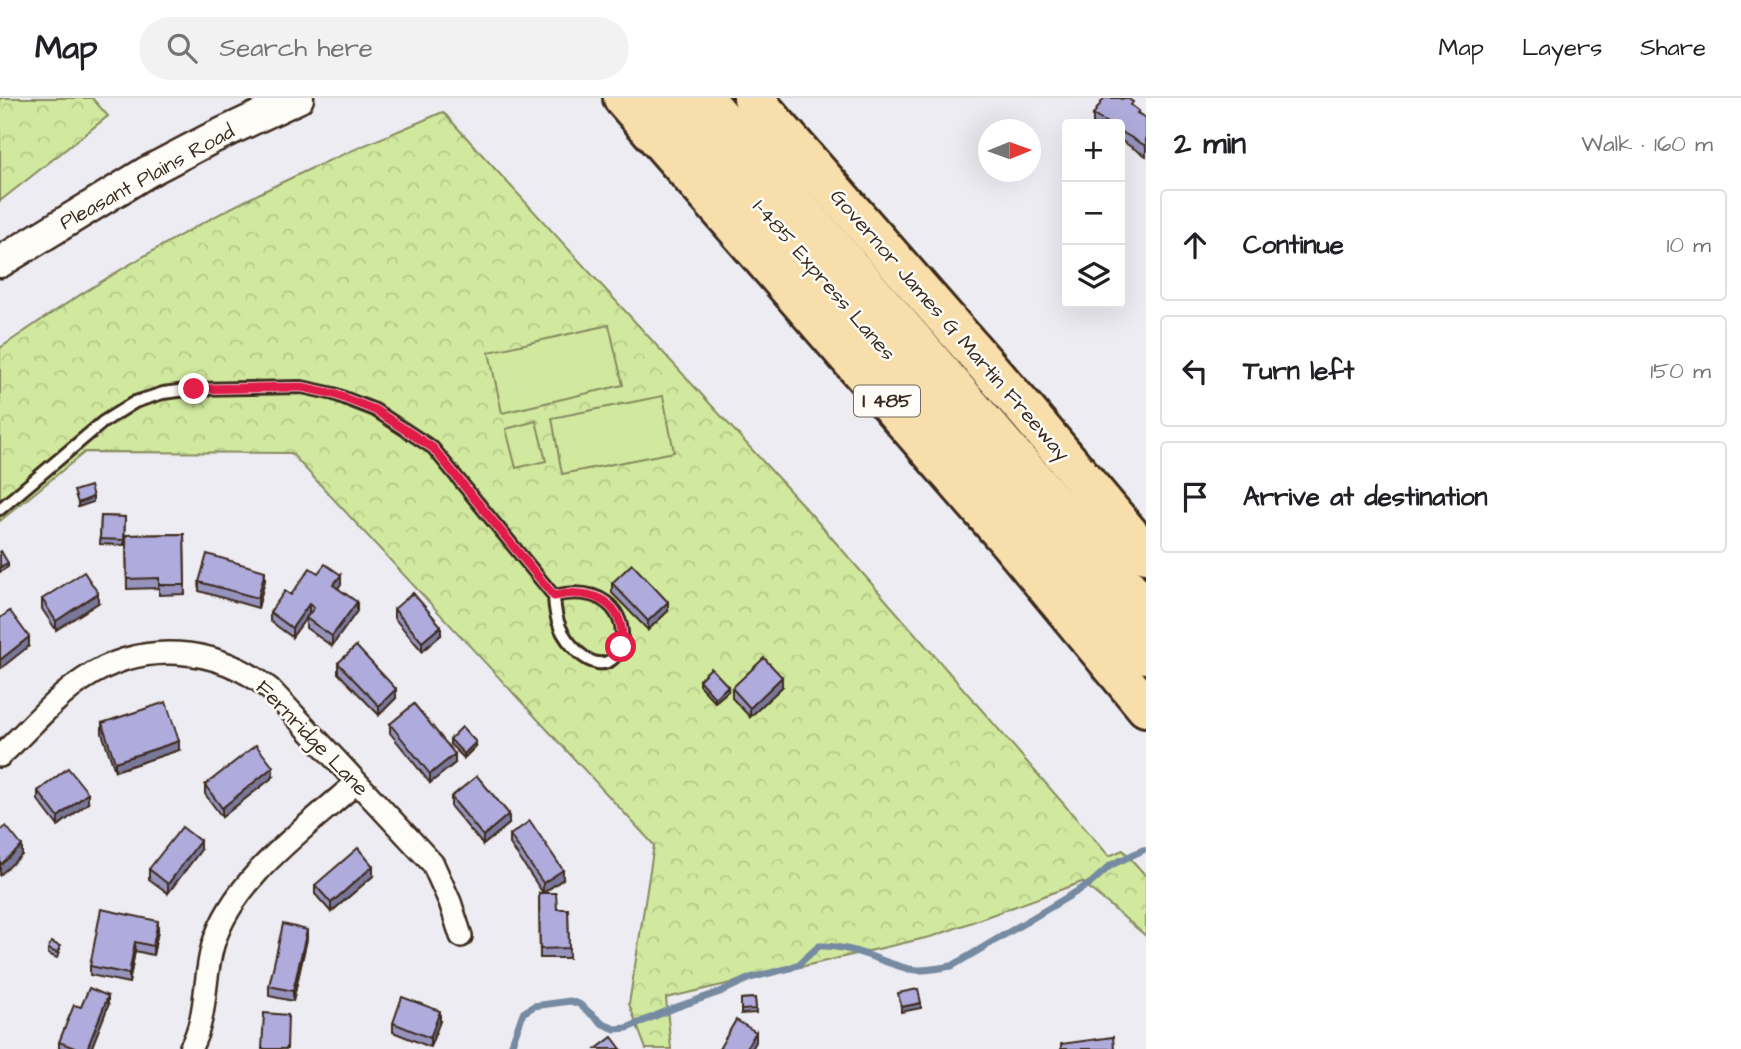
<!DOCTYPE html>
<meta charset="utf-8">
<style>
:root{--surface:#fff;--page:#f2f2f2;--text:#202124;--muted:#757577;--line:#e0e0e0}
body{margin:0;font-family:"Architects Daughter",sans-serif;background:var(--page);color:var(--text)}
.controls{position:absolute;right:21px;top:21px;display:grid;overflow:hidden;border-radius:7px;box-shadow:0 7px 28px #0002}
.controls button{width:63px;height:63px;display:grid;place-items:center;padding:0;border:0;border-bottom:2px solid var(--line);background:var(--surface);color:var(--text);font:35px sans-serif}
.compass{position:absolute;left:978px;top:21px;width:63px;height:63px;border-radius:50%;background:var(--surface);box-shadow:0 7px 28px #0002;rotate:89deg}
.stop{position:absolute;width:21px;height:21px;margin:-16px;border:5px solid #e11d48;border-radius:50%;background:#fff}
.stop.end{background:#e11d48;border-color:#fff;box-shadow:0 2px 7px #0008}
.list{margin:0;padding:0;list-style:none}
h2{display:flex;justify-content:space-between;align-items:center;height:91px;margin:0;padding:0 28px;font-size:30px}
h2 small{font-size:23px;font-weight:400;color:var(--muted)}
.list li{display:grid;grid-template-columns:46px 1fr auto;gap:21px;align-items:center;box-sizing:border-box;height:112px;margin:0 14px 14px;padding:0 14px;border:2px solid var(--line);border-radius:7px}
.list b{display:block;font-size:26px;white-space:nowrap}
.list em{font-size:23px;font-style:normal;color:var(--muted)}
.icon{flex:none;width:38px;height:38px;fill:none;stroke:currentColor;stroke-width:2;stroke-linecap:round;stroke-linejoin:round}
.map{position:relative;flex:none;width:1146px;height:951px;overflow:hidden}
header{display:flex;align-items:center;gap:42px;box-sizing:border-box;height:98px;padding:0 35px;background:var(--surface);border-bottom:2px solid var(--line)}
header strong{font-size:33px}
nav{display:flex;gap:38px;margin-inline-start:auto;font-size:24px}
.search{width:490px;height:63px;background:var(--page);display:flex;align-items:center;gap:18px;box-sizing:border-box;padding:0 24px;border-radius:38px;color:var(--muted);font-size:26px}
main{display:flex}
aside{flex:1;background:var(--surface)}
.map>svg:first-child{display:block}
.forest{fill:url(#forest-crowns);stroke:#868a5e;stroke-width:2}
.pitch{fill:#d1e99e;stroke:#868a5e;stroke-width:2}
.lines{fill:none;stroke-linecap:round;stroke-linejoin:round}
.stream{stroke:#768aa1;stroke-width:7}
.lane-casing{stroke:#3b2a1e;stroke-width:16}
.street-casing{stroke:#3b2a1e;stroke-width:26}
.secondary-casing{stroke:#3b2a1e;stroke-width:35}
.highway-casing{stroke:#3b2a1e;stroke-width:44}
.lane{stroke:#fdfcf7;stroke-width:10}
.street{stroke:#fdfcf7;stroke-width:21}
.secondary{stroke:#fdfcf7;stroke-width:30}
.highway{stroke:#f8deab;stroke-width:38}
.wall{fill:#9693bd;stroke:#3b2a1e;stroke-width:2}
.shaded-wall{fill:#7a789a;stroke:#3b2a1e;stroke-width:2}
.building{fill:#afabdc;stroke:#3b2a1e;stroke-width:2}
.route{stroke:#e11d48;stroke-width:9}
.labels{text-anchor:middle;dominant-baseline:central;stroke-width:5;stroke-linejoin:round;paint-order:stroke}
.shield{fill:#fdfcf7;stroke:#75695f;stroke-width:2}
.shield-label{font-size:19px;font-weight:bold;fill:#3b2a1e}
.street-label{font-size:21px;fill:#3b2a1e;stroke:#fdfcf7}
</style>
<header>
<strong>Map</strong>
<div class="search"><svg class="icon" aria-label="search" viewBox="0 0 24 24"><circle cx="10" cy="10" r="6"/><path d="M15 15l6 6"/></svg>Search here</div>
<nav><a>Map</a><a>Layers</a><a>Share</a></nav>
</header>
<main>
<div class="map">
<svg width="1146" height="951" viewBox="0 0 1146 951">
<defs>
<pattern id="forest-crowns" width="20" height="18" patternUnits="userSpaceOnUse" patternTransform="scale(1.75)"><rect width="20" height="18" fill="#d1e99e"/><path d="M2 6a3 3 0 1 1 6 0M12 15a3 3 0 1 1 6 0" fill="none" stroke="#b4c888"/></pattern>
</defs>
<rect width="100%" height="100%" fill="#edecf2"/>
<filter id="ink" filterUnits="userSpaceOnUse"><feTurbulence type="fractalNoise" baseFrequency=".0143" numOctaves="2"/><feDisplacementMap in="SourceGraphic" scale="14" xChannelSelector="R" yChannelSelector="G"/><feConvolveMatrix kernelMatrix="1 2 1 2 8 2 1 2 1" color-interpolation-filters="sRGB"/></filter>
<g filter="url(#ink)">
<g class="forest">
<polygon points="0,0 92,0 108,18 0,103"/>
<path d="M443,14L810,415L1109,758L1123,752L1146,778V838L1082,784L934,838L666,900L671,951H646L629,906L654,747L291,355L85,354L0,423V250C98,182 202,121 310,71C354,51 399,33 443,14Z"/>
</g>
<g class="pitch">
<polygon points="609,227 623,287 502,315 489,254"/>
<polygon points="663,298 674,354 562,376 552,320"/>
<polygon points="536,323 546,363 516,370 506,331"/>
</g>
<g class="lines">
<path class="stream" d="M510,951L523,915L534,908L570,903L579,906L603,926L615,931L627,930L674,910L720,894L750,880L790,870L799,866L819,848C851,847 878,863 909,871C923,874 938,870 952,868L1091,785L1111,767L1143,752"/>
<g class="lane-casing">
<path id="lane" d="M0,411L103,324L135,304L163,295L194,291L302,289L334,296L375,312L433,350L554,498C555,523 561,538 579,555C631,601 650,476 554,498"/>
</g>
<g class="street-casing">
<g id="street">
<path d="M0,658C28,633 52,602 84,581C142,542 216,548 270,591L433,766L450,804L461,838"/>
<path d="M190,951C208,919 203,881 213,847C233,780 306,730 356,685"/>
</g>
</g>
<g class="secondary-casing">
<polyline id="secondary" points="0,164 147,74 210,41 298,0"/>
</g>
<g class="highway-casing">
<g id="highway">
<polyline points="623,0 1005,439 1146,609"/>
<polyline points="664,0 951,327 1146,556"/>
<polyline points="704,0 1146,511"/>
<polyline points="753,0 1028,315 1146,456"/>
</g>
</g>
<use href="#lane" class="lane"/>
<use href="#street" class="street"/>
<use href="#secondary" class="secondary"/>
<use href="#highway" class="highway"/>
</g>
<g class="wall">
<polygon points="1133,9 1139,16 1146,20 1146,58 1120,42 1120,26 1093,26 1093,17"/>
<polygon points="101,418 125,419 124,447 100,446"/>
<polygon points="184,436 185,496 159,497 159,490 127,491 126,437"/>
<polygon points="318,475 341,486 338,490 357,513 332,548 306,530 306,520 309,516 292,539 270,523 270,514"/>
<polygon points="265,482 258,510 199,493 199,484"/>
<polygon points="612,485 668,513 648,532 612,495"/>
<polygon points="42,501 98,505 56,532 42,511"/>
<polygon points="394,511 441,537 422,553 394,520"/>
<polygon points="338,565 396,600 379,617 338,575"/>
<polygon points="699,582 728,593 715,604 699,587"/>
<polygon points="782,589 750,619 732,600 732,590"/>
<polygon points="102,625 179,652 115,673 102,635"/>
<polygon points="390,626 455,665 430,685 390,635"/>
<polygon points="450,641 476,648 464,660 450,646"/>
<polygon points="273,679 222,719 205,696 205,687"/>
<polygon points="38,693 88,705 58,728 38,702"/>
<polygon points="451,699 509,726 483,747 451,709"/>
<polygon points="510,737 563,781 543,795 510,746"/>
<polygon points="200,753 168,795 149,781 149,771"/>
<polygon points="373,778 331,814 315,796 315,787"/>
<polygon points="539,795 557,811 568,811 569,860 540,860"/>
<polygon points="158,833 153,857 135,853 129,885 90,877 90,868"/>
<polygon points="307,841 293,903 269,898 269,888"/>
<polygon points="48,851 60,852 57,860 48,856"/>
<polygon points="755,900 756,915 741,916 741,901"/>
<polygon points="108,908 91,951 59,951 59,944"/>
<polygon points="440,923 430,949 393,934 393,925"/>
</g>
<g class="shaded-wall">
<polygon points="93,399 93,404 78,409 78,405"/>
<polygon points="8,465 8,469 0,474 0,469"/>
<polygon points="265,473 265,482 258,510 258,500"/>
<polygon points="341,477 341,486 333,496 333,487"/>
<polygon points="98,495 98,505 56,532 56,523"/>
<polygon points="357,504 357,513 332,548 332,538"/>
<polygon points="668,504 668,513 648,532 648,523"/>
<polygon points="309,506 309,516 292,539 292,530"/>
<polygon points="441,528 441,537 422,553 422,544"/>
<polygon points="29,539 29,548 0,571 0,562"/>
<polygon points="782,579 782,589 750,619 750,610"/>
<polygon points="728,588 728,593 715,604 715,600"/>
<polygon points="396,591 396,600 379,617 379,608"/>
<polygon points="179,643 179,652 115,673 115,664"/>
<polygon points="476,644 476,648 464,660 464,656"/>
<polygon points="455,656 455,665 430,685 430,676"/>
<polygon points="273,669 273,679 222,719 222,710"/>
<polygon points="88,695 88,705 58,728 58,719"/>
<polygon points="509,716 509,726 483,747 483,738"/>
<polygon points="200,743 200,753 168,795 168,786"/>
<polygon points="22,748 22,757 0,777 0,767"/>
<polygon points="373,768 373,778 331,814 331,805"/>
<polygon points="563,772 563,781 543,795 543,785"/>
<polygon points="158,823 158,833 153,857 153,848"/>
<polygon points="307,832 307,841 293,903 293,893"/>
<polygon points="135,844 135,853 129,885 129,876"/>
<polygon points="108,898 108,908 91,951 87,951"/>
<polygon points="921,905 921,910 901,914 901,909"/>
<polygon points="440,913 440,923 430,949 430,940"/>
<polygon points="756,934 756,944 752,951 746,951"/>
</g>
<g class="building">
<polygon points="1104,0 1120,0 1122,1 1123,0 1127,0 1133,4 1131,7 1139,13 1137,15 1146,20 1146,48 1120,33 1120,26 1109,26 1093,17"/>
<polygon points="90,388 93,399 78,405 74,393"/>
<polygon points="101,418 125,419 124,442 100,441"/>
<polygon points="184,436 185,487 159,487 159,480 127,481 126,437"/>
<polygon points="1,453 8,465 0,469 0,454"/>
<polygon points="207,456 265,473 258,500 199,484"/>
<polygon points="325,466 341,477 333,487 357,504 332,538 306,520 314,510 309,506 292,530 270,514 285,493 291,497 310,470 318,475"/>
<polygon points="632,466 668,504 648,523 612,485"/>
<polygon points="84,474 98,495 56,523 42,501"/>
<polygon points="413,495 441,528 422,544 394,511"/>
<polygon points="10,513 29,539 0,562 0,520"/>
<polygon points="356,548 396,591 379,608 338,565"/>
<polygon points="764,560 782,579 750,610 732,590"/>
<polygon points="711,570 728,588 715,600 699,582"/>
<polygon points="166,604 179,643 115,664 102,625"/>
<polygon points="414,606 455,656 430,676 390,626"/>
<polygon points="462,629 476,644 464,656 450,641"/>
<polygon points="256,647 273,669 222,710 205,687"/>
<polygon points="68,670 88,695 58,719 38,693"/>
<polygon points="477,678 509,716 483,738 451,699"/>
<polygon points="530,723 563,772 543,785 510,737"/>
<polygon points="6,728 22,748 0,767 0,733"/>
<polygon points="182,729 200,743 168,786 149,771"/>
<polygon points="358,750 373,768 331,805 315,787"/>
<polygon points="539,795 556,795 557,811 568,811 569,850 540,851"/>
<polygon points="101,811 158,823 153,848 135,844 129,876 90,868"/>
<polygon points="283,826 307,832 293,893 269,888"/>
<polygon points="51,844 60,848 57,855 48,851"/>
<polygon points="89,890 108,898 87,951 77,951 59,944 74,907 81,909"/>
<polygon points="918,891 921,905 901,909 898,895"/>
<polygon points="402,899 440,913 430,940 393,925"/>
<polygon points="755,900 756,911 741,912 741,901"/>
<polygon points="264,915 288,917 287,951 262,951"/>
<polygon points="736,922 756,934 746,951 719,951"/>
<polygon points="612,939 621,951 596,951"/>
<polygon points="1113,939 1114,951 1061,951 1061,946"/>
</g>
</g>
<g class="lines" filter="url(#ink)">
<path class="route" d="M194,291L302,289L334,296L375,312L433,350L554,498C592,489 628,505 621,549"/>
</g>
<g class="labels">
<rect class="shield" x="854" y="287.5" width="66" height="31" rx="5"/>
<g class="shield-label">
<text x="887" y="303">I 485</text>
</g>
<g class="street-label">
<text transform="translate(147 79) rotate(-29)">Pleasant Plains Road</text>
<text transform="translate(824 182) rotate(49)">I-485 Express Lanes</text>
<text transform="translate(950 227) rotate(49)">Governor James G Martin Freeway</text>
<text transform="translate(312 640) rotate(46)">Fernridge Lane</text>
</g>
</g>
</svg>
<div class="controls">
<button>+</button>
<button>−</button>
<button><svg class="icon" aria-label="layers" viewBox="0 0 24 24"><path d="M12 4l9 5-9 5-9-5zM3 14l9 5 9-5"/></svg></button>
</div>
<svg class="compass" viewBox="-18 -18 36 36"><path d="M0-13l5 13h-10z" fill="#e53935"/><path d="M0 13l5-13h-10z" fill="#757577"/></svg>
<div class="stop" style="left:621px;top:549px"></div>
<div class="stop end" style="left:194px;top:291px"></div>
</div>
<aside>
<h2>2 min<small>Walk · 160 m</small></h2>
<ul class="list">
<li><svg class="icon" aria-label="ahead" viewBox="0 0 24 24"><path d="M12 20V5M6 11l6-6 6 6"/></svg><div><b>Continue</b></div><em>10 m</em></li>
<li><svg class="icon" aria-label="left" viewBox="0 0 24 24"><path d="M17 20v-9H6M10 6l-5 5 5 5"/></svg><div><b>Turn left</b></div><em>150 m</em></li>
<li><svg class="icon" aria-label="arrive" viewBox="0 0 24 24"><path d="M6 21V4h12l-3 4 3 4H6"/></svg><div><b>Arrive at destination</b></div></li>
</ul>
</aside>
</main>
